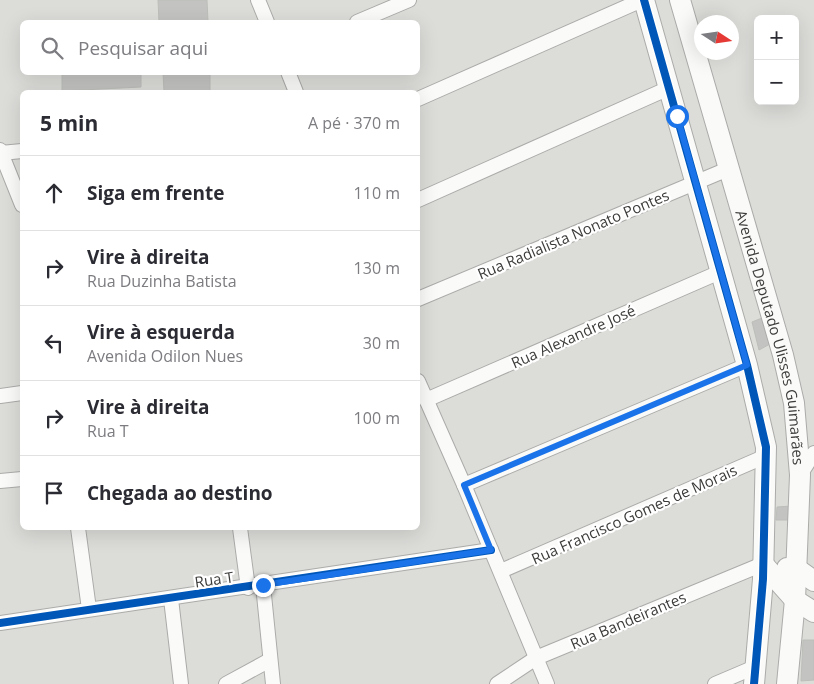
<!DOCTYPE html>
<html lang="pt">
<meta charset="utf-8">
<style>
:root{--surface:#fff;--page:#f7f7f7;--text:#2b2b33;--muted:#7c7c81;--line:#e1e1e2}
body{margin:0;font-family:"Open Sans",sans-serif;background:var(--page);color:var(--text)}
.controls{position:absolute;right:15px;top:15px;display:grid;overflow:hidden;border-radius:8px;box-shadow:0 5px 20px #0002}
.controls button{width:45px;height:45px;display:grid;place-items:center;padding:0;border:0;border-bottom:1px solid var(--line);background:var(--surface);color:var(--text);font:25px sans-serif}
.compass{position:absolute;left:694px;top:15px;width:45px;height:45px;border-radius:50%;background:var(--surface);box-shadow:0 5px 20px #0002;rotate:102deg}
.stop{position:absolute;width:15px;height:15px;margin:-11px;border:4px solid #1a73e8;border-radius:50%;background:#fff}
.stop.end{background:#1a73e8;border-color:#fff;box-shadow:0 1px 5px #0008}
.list{margin:0;padding:0;list-style:none}
h2{display:flex;justify-content:space-between;align-items:center;height:65px;margin:0;padding:0 20px;font-size:21px}
h2 small{font-size:16px;font-weight:400;color:var(--muted)}
.list li{display:grid;grid-template-columns:32px 1fr auto;gap:15px;align-items:center;box-sizing:border-box;height:75px;padding:0 20px;border-top:1px solid var(--line)}
.list b{display:block;font-size:19px;white-space:nowrap}
.list p{margin:0;font-size:16px;white-space:nowrap;color:var(--muted)}
.list em{font-size:16px;font-style:normal;color:var(--muted)}
.icon{flex:none;width:28px;height:28px;fill:none;stroke:currentColor;stroke-width:2;stroke-linecap:round;stroke-linejoin:round}
.map{position:relative;flex:none;width:814px;height:684px;overflow:hidden}
.search{position:absolute;background:var(--surface);box-shadow:0 5px 20px #0002;left:20px;top:20px;width:400px;height:55px;display:flex;align-items:center;gap:12px;box-sizing:border-box;padding:0 18px;border-radius:8px;color:var(--muted);font-size:19px}
.panel{position:absolute;background:var(--surface);box-shadow:0 5px 20px #0002;left:20px;top:90px;width:400px;height:440px;border-radius:8px}
.map>svg:first-child{display:block}
.building{fill:#c3c4c1;stroke:#bcbeba}
.lines{fill:none;stroke-linecap:round;stroke-linejoin:round}
.street-casing{stroke:#abaca9;stroke-width:16}
.secondary-casing{stroke:#abaca9;stroke-width:22}
.street{stroke:#fafaf9;stroke-width:14}
.secondary{stroke:#fafaf9;stroke-width:20}
.cycleway-casing{stroke:#fff;stroke-width:11}
.cycleway{stroke:#0057b8;stroke-width:8}
.route{stroke:#1a73e8;stroke-width:6}
.labels{text-anchor:middle;dominant-baseline:central;stroke-width:4.5;stroke-linejoin:round;paint-order:stroke}
.street-label{font-size:15px;fill:#3c3d3a;stroke:#fff}
</style>
<div class="map">
<svg width="814" height="684" viewBox="0 0 814 684">
<rect width="100%" height="100%" fill="#dcddd9"/>
<g class="building">
<polygon points="158,0 207,0 208,22 159,22"/>
<polygon points="62,72 141,72 141,87 62,91"/>
<polygon points="163,72 210,72 210,92 164,92"/>
<polygon points="762,318 770,344 759,350 752,322"/>
<polygon points="792,506 792,520 776,520 777,507"/>
<polygon points="803,640 814,640 814,680 801,681"/>
</g>
<g class="lines">
<g class="street-casing">
<g id="street">
<polyline points="258,0 267,22"/>
<polyline points="357,22 409,0"/>
<polyline points="288,72 296,92"/>
<polyline points="418,99 642,0"/>
<polyline points="0,150 22,205"/>
<polyline points="1,153 22,151"/>
<polyline points="418,200 669,88"/>
<polyline points="418,299 728,169"/>
<polyline points="418,381 464,485 547,684"/>
<polyline points="0,396 22,393"/>
<polyline points="426,400 720,272"/>
<polyline points="800,475 814,453"/>
<polyline points="0,481 22,479"/>
<polyline points="464,485 747,365"/>
<polyline points="78,528 89,609"/>
<polyline points="240,528 248,588"/>
<polyline points="501,571 766,456"/>
<polyline points="263,585 273,684"/>
<polyline points="171,599 181,684"/>
<polyline points="0,623 491,550"/>
<polyline points="226,684 270,660"/>
<polyline points="497,684 536,658 763,564"/>
<polyline points="715,684 755,667"/>
</g>
</g>
<g class="secondary-casing">
<g id="secondary">
<polyline points="644,0 747,365 766,447 763,579 754,684"/>
<path id="s1" d="M680,0L783,355L794,403L800,475L795,600L787,684"/>
<polyline points="763,564 795,600 814,612"/>
<polyline points="787,568 797,569 814,581"/>
</g>
</g>
<use href="#street" class="street"/>
<use href="#secondary" class="secondary"/>
<g class="cycleway-casing">
<g id="cycleway">
<polyline points="644,0 747,365 766,447 763,579 754,684"/>
<polyline points="0,623 491,550"/>
</g>
</g>
<use href="#cycleway" class="cycleway"/>
</g>
<g class="lines">
<polyline class="route" points="263,585 491,550 464,485 747,365 677,116"/>
</g>
<g class="labels">
<g class="street-label">
<text transform="translate(573 234) rotate(-23)">Rua Radialista Nonato Pontes</text>
<text transform="translate(573 336) rotate(-24)">Rua Alexandre José</text>
<text stroke="none"><textPath href="#s1" startOffset="350">Avenida Deputado Ulisses Guimarães</textPath></text>
<text transform="translate(634 514) rotate(-24)">Rua Francisco Gomes de Morais</text>
<text transform="translate(214 579) rotate(-8)">Rua T</text>
<text transform="translate(628 620) rotate(-23)">Rua Bandeirantes</text>
</g>
</g>
</svg>
<div class="controls">
<button>+</button>
<button>−</button>
</div>
<svg class="compass" viewBox="-18 -18 36 36"><path d="M0-13l5 13h-10z" fill="#e53935"/><path d="M0 13l5-13h-10z" fill="#7c7c81"/></svg>
<div class="stop" style="left:677px;top:116px"></div>
<div class="stop end" style="left:263px;top:585px"></div>
<div class="search"><svg class="icon" aria-label="search" viewBox="0 0 24 24"><circle cx="10" cy="10" r="6"/><path d="M15 15l6 6"/></svg>Pesquisar aqui</div>
<section class="panel">
<h2>5 min<small>A pé · 370 m</small></h2>
<ul class="list">
<li><svg class="icon" aria-label="ahead" viewBox="0 0 24 24"><path d="M12 20V5M6 11l6-6 6 6"/></svg><div><b>Siga em frente</b></div><em>110 m</em></li>
<li><svg class="icon" aria-label="right" viewBox="0 0 24 24"><path d="M7 20v-9h11M14 6l5 5-5 5"/></svg><div><b>Vire à direita</b><p>Rua Duzinha Batista</p></div><em>130 m</em></li>
<li><svg class="icon" aria-label="left" viewBox="0 0 24 24"><path d="M17 20v-9H6M10 6l-5 5 5 5"/></svg><div><b>Vire à esquerda</b><p>Avenida Odilon Nues</p></div><em>30 m</em></li>
<li><svg class="icon" aria-label="right" viewBox="0 0 24 24"><path d="M7 20v-9h11M14 6l5 5-5 5"/></svg><div><b>Vire à direita</b><p>Rua T</p></div><em>100 m</em></li>
<li><svg class="icon" aria-label="arrive" viewBox="0 0 24 24"><path d="M6 21V4h12l-3 4 3 4H6"/></svg><div><b>Chegada ao destino</b></div></li>
</ul>
</section>
</div>
